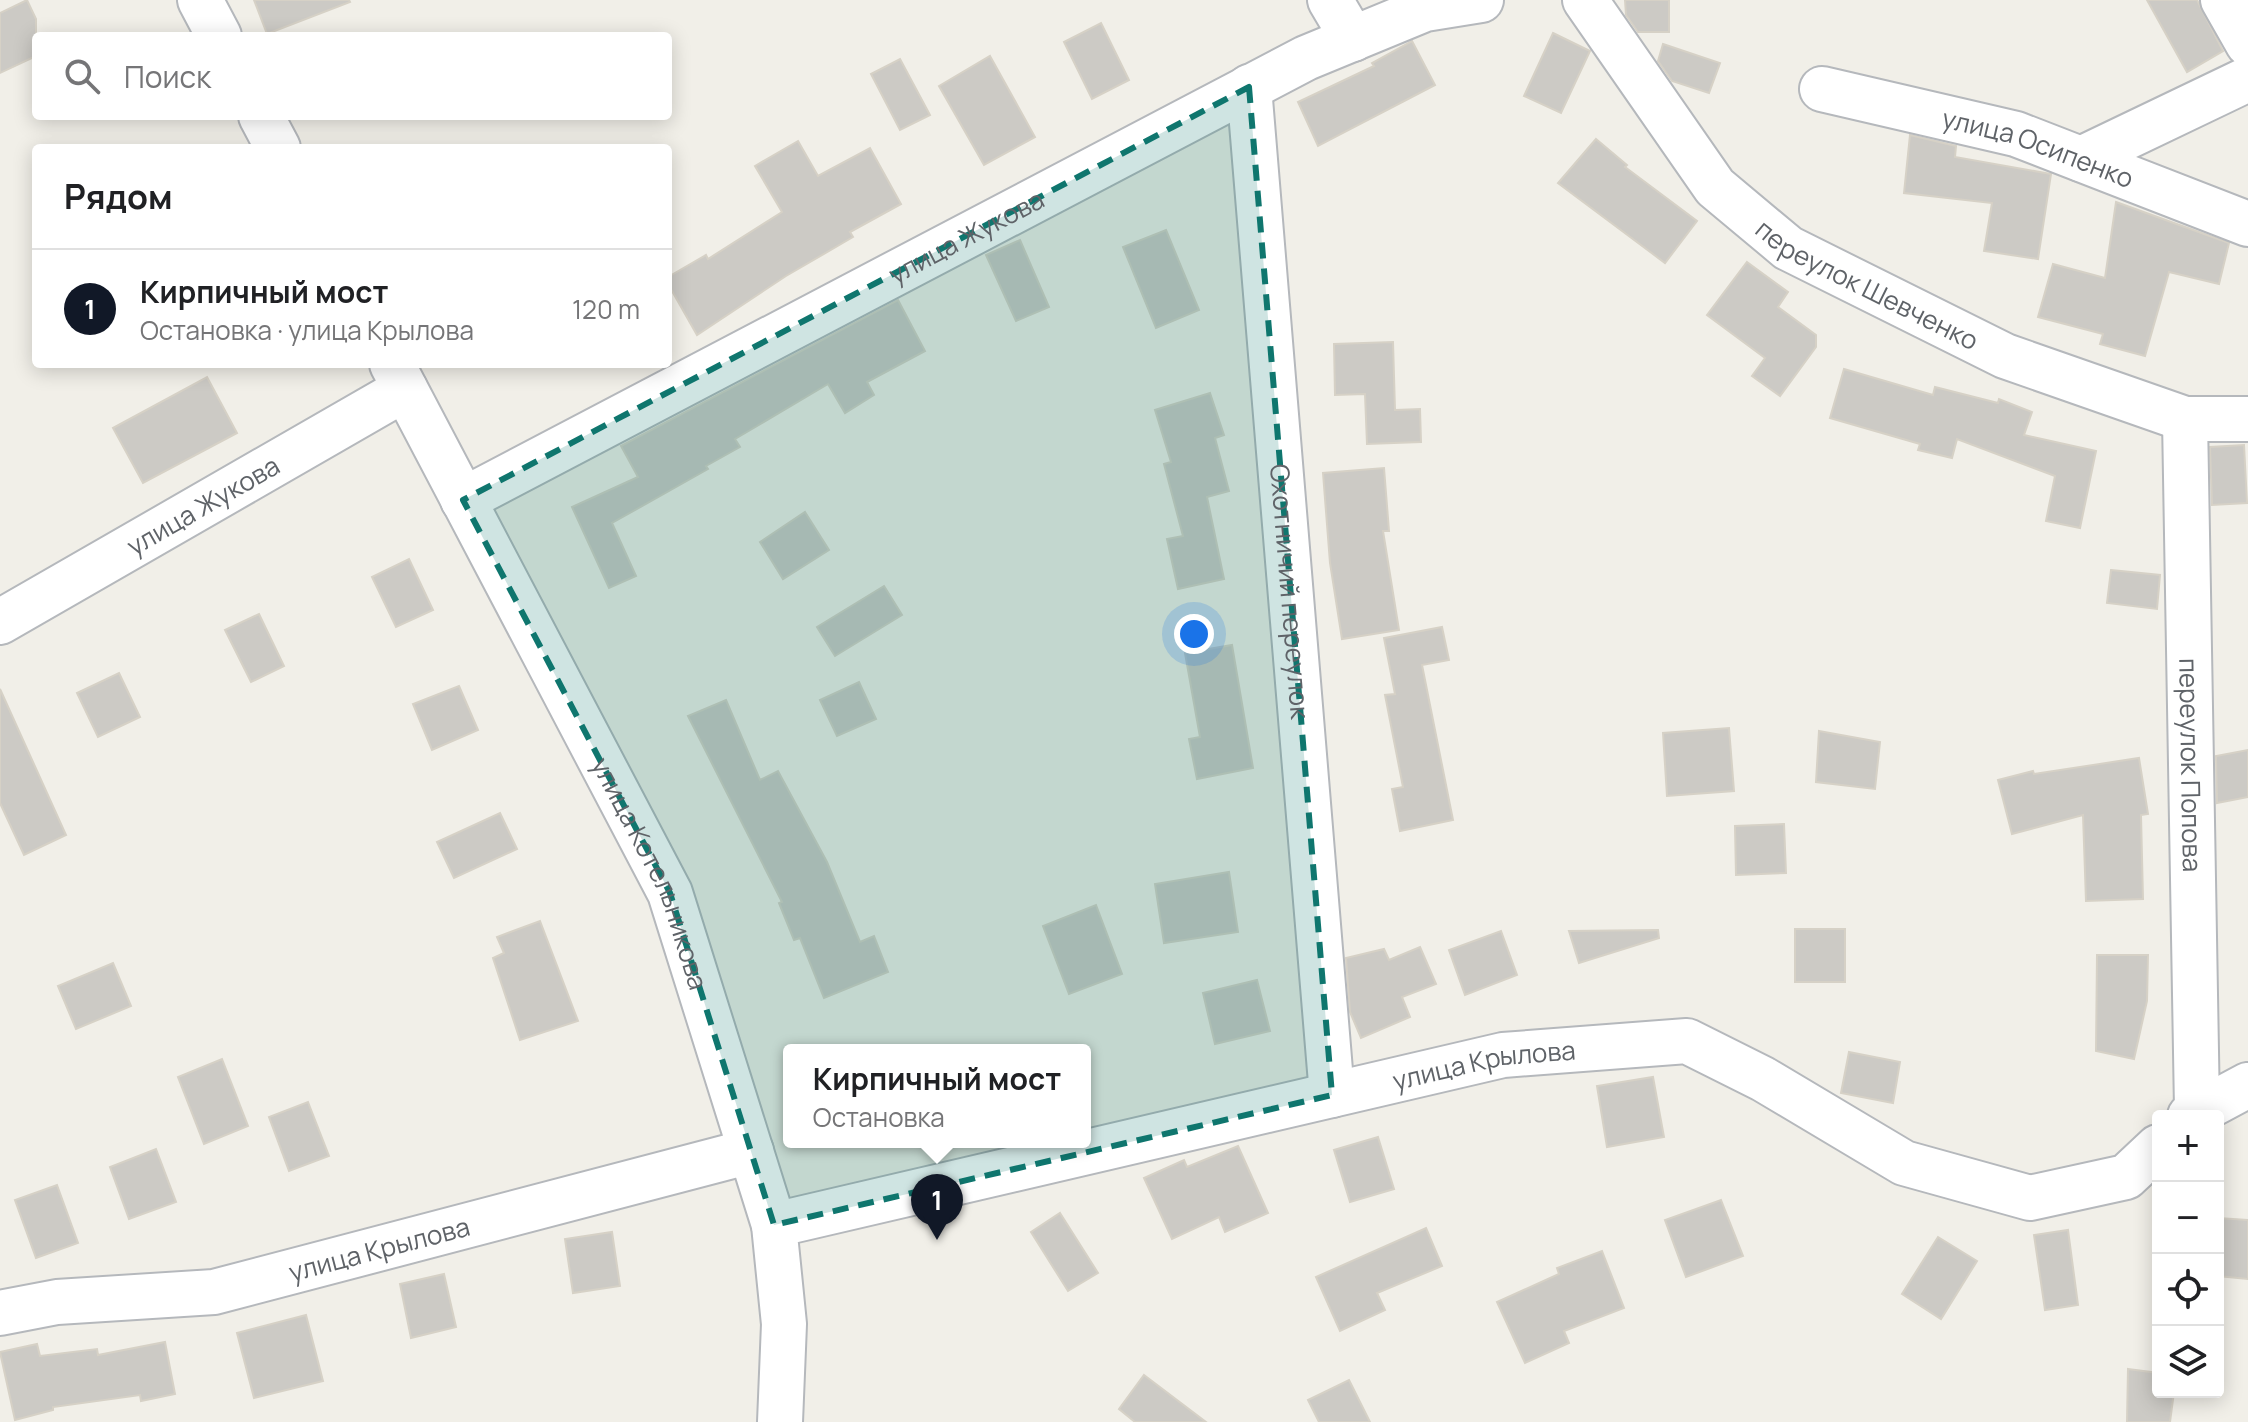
<!DOCTYPE html>
<html lang="ru">
<meta charset="utf-8">
<style>
:root{--surface:#fff;--page:#f2f2f2;--text:#202124;--muted:#757577;--line:#e0e0e0;--accent:#111827}
body{margin:0;font-family:Manrope,sans-serif;background:var(--page);color:var(--text)}
.controls{position:absolute;right:24px;bottom:24px;display:grid;overflow:hidden;border-radius:8px;box-shadow:0 4px 20px #0003}
.controls button{width:72px;height:72px;display:grid;place-items:center;padding:0;border:0;border-bottom:2px solid var(--line);background:var(--surface);color:var(--text);font:40px sans-serif}
.you{position:absolute;left:1194px;top:634px;width:28px;height:28px;margin:-20px;border:6px solid #fff;border-radius:50%;background:#1a73e8;box-shadow:0 0 0 12px #1a73e833}
.badge{display:grid;place-items:center;width:52px;height:52px;border-radius:50%;background:var(--accent);color:#fff;font-size:26px;font-weight:700}
.pin{position:absolute;translate:-50% -66px;filter:drop-shadow(0 2px 4px #0008)}
.pin::after{content:'';position:absolute;top:42px;width:28px;height:24px;background:inherit;clip-path:polygon(0 0,100% 0,50% 100%)}
.popup{position:absolute;left:783px;top:1044px;width:308px;height:104px;box-sizing:border-box;display:grid;place-content:center;border-radius:8px;background:var(--surface);filter:drop-shadow(0 2px 6px #0005);font-size:26px;white-space:nowrap;color:var(--muted)}
.popup b{font-size:30px;color:var(--text)}
.popup::after{content:'';position:absolute;left:50%;top:100%;margin-left:-16px;border:16px solid transparent;border-top-color:var(--surface)}
.list{margin:0;padding:0;list-style:none}
h2{display:flex;justify-content:space-between;align-items:center;height:104px;margin:0;padding:0 32px;font-size:34px}
h2 small{font-size:26px;font-weight:400;color:var(--muted)}
.list li{display:grid;grid-template-columns:52px 1fr auto;gap:24px;align-items:center;box-sizing:border-box;height:120px;padding:0 32px;border-top:2px solid var(--line)}
.list b{display:block;font-size:30px;white-space:nowrap}
.list p{margin:0;font-size:26px;white-space:nowrap;color:var(--muted)}
.list em{font-size:26px;font-style:normal;color:var(--muted)}
.icon{flex:none;width:44px;height:44px;fill:none;stroke:currentColor;stroke-width:2;stroke-linecap:round;stroke-linejoin:round}
.map{position:relative;flex:none;width:2248px;height:1422px;overflow:hidden}
.search{position:absolute;background:var(--surface);box-shadow:0 4px 20px #0003;left:32px;top:32px;width:640px;height:88px;display:flex;align-items:center;gap:20px;box-sizing:border-box;padding:0 28px;border-radius:8px;color:var(--muted);font-size:30px}
.panel{position:absolute;background:var(--surface);box-shadow:0 4px 20px #0003;left:32px;top:144px;width:640px;height:224px;border-radius:8px}
.map>svg:first-child{display:block}
.building{fill:#cccac5;stroke:#d6d1c6;stroke-width:2}
.lines{fill:none;stroke-linecap:round;stroke-linejoin:round}
.minor-casing{stroke:#b5b8bc;stroke-width:48}
.tertiary-casing{stroke:#b5b8bc;stroke-width:48}
.minor{stroke:#fff;stroke-width:44}
.tertiary{stroke:#fff;stroke-width:44}
.marked{fill:#0f766e;fill-opacity:0.2;stroke:#0f766e;stroke-width:6;stroke-dasharray:16 10;stroke-linejoin:round}
.labels{text-anchor:middle;dominant-baseline:central;stroke-width:8;stroke-linejoin:round;paint-order:stroke}
.street-label{font-size:26px;fill:#5f6368;stroke:#fff}
</style>
<div class="map">
<svg width="2248" height="1422" viewBox="0 0 2248 1422">
<rect width="100%" height="100%" fill="#f1efe8"/>
<g class="building">
<polygon points="27,0 36,19 36,56 0,73 0,13"/>
<polygon points="254,0 349,0 350,2 267,34"/>
<polygon points="1625,0 1669,0 1669,32 1638,32 1626,15"/>
<polygon points="2147,0 2197,0 2223,51 2187,72"/>
<polygon points="1101,23 1129,80 1092,99 1064,42"/>
<polygon points="1553,33 1590,51 1561,113 1524,96"/>
<polygon points="1412,41 1435,85 1318,146 1298,102 1374,66 1372,63"/>
<polygon points="1663,44 1720,63 1709,93 1672,81 1658,61"/>
<polygon points="990,56 1035,137 984,165 939,86"/>
<polygon points="900,59 930,115 900,130 871,74"/>
<polygon points="1910,135 1956,146 1955,157 2051,174 2038,259 1984,251 1992,203 1904,193"/>
<polygon points="1596,139 1627,165 1625,167 1697,221 1665,263 1558,183"/>
<polygon points="798,141 818,176 870,148 901,204 850,232 853,237 786,276 697,335 668,284 668,277 706,255 708,259 782,212 755,166"/>
<polygon points="2116,202 2229,243 2219,284 2169,272 2145,356 2100,344 2103,334 2038,317 2053,264 2105,278"/>
<polygon points="1166,230 1199,310 1156,328 1123,247"/>
<polygon points="1020,240 1049,307 1016,321 986,255"/>
<polygon points="1747,262 1788,292 1778,307 1816,335 1816,347 1780,396 1752,376 1765,358 1707,315"/>
<polygon points="898,300 925,351 867,382 874,395 845,413 828,384 735,439 740,447 706,466 708,469 612,523 636,576 609,588 572,507 638,477 621,446"/>
<polygon points="1393,342 1395,410 1420,409 1421,442 1367,444 1365,394 1335,395 1334,344"/>
<polygon points="1844,369 1933,395 1935,387 1998,403 1999,399 2032,412 2024,435 2096,451 2080,528 2046,521 2055,476 1957,439 1952,458 1918,450 1920,444 1830,418"/>
<polygon points="207,377 237,433 143,483 113,428"/>
<polygon points="1210,393 1224,435 1215,438 1229,491 1207,497 1224,579 1178,589 1167,539 1183,536 1164,464 1171,462 1155,410"/>
<polygon points="2244,445 2247,503 2212,505 2210,447"/>
<polygon points="1384,468 1389,531 1383,531 1399,630 1342,639 1330,563 1323,473"/>
<polygon points="805,512 829,550 783,579 760,542"/>
<polygon points="409,559 433,610 396,627 372,577"/>
<polygon points="2111,570 2160,575 2157,609 2107,603"/>
<polygon points="884,586 902,615 835,656 817,627"/>
<polygon points="259,614 284,666 251,682 225,630"/>
<polygon points="1442,627 1449,660 1422,665 1453,820 1400,831 1392,789 1403,787 1385,695 1395,694 1384,638"/>
<polygon points="1232,645 1253,768 1197,779 1189,739 1200,737 1185,653"/>
<polygon points="119,673 140,717 98,737 77,693"/>
<polygon points="859,682 876,719 837,736 820,700"/>
<polygon points="459,686 478,730 432,750 413,704"/>
<polygon points="0,689 66,835 24,855 0,803"/>
<polygon points="726,700 760,780 778,771 827,862 860,942 874,936 888,972 824,998 800,938 794,940 779,903 782,902 688,716"/>
<polygon points="1729,728 1734,791 1667,796 1663,733"/>
<polygon points="1819,731 1880,742 1875,789 1816,782"/>
<polygon points="2248,750 2248,797 2217,803 2216,756"/>
<polygon points="2139,758 2148,814 2141,815 2143,899 2086,901 2083,815 2012,834 1998,780 2033,771 2034,774"/>
<polygon points="500,813 517,849 454,878 437,842"/>
<polygon points="1784,824 1786,873 1736,875 1735,826"/>
<polygon points="1229,872 1238,932 1164,943 1155,884"/>
<polygon points="1096,905 1122,974 1069,994 1043,926"/>
<polygon points="540,921 578,1021 520,1040 493,958 504,953 497,937"/>
<rect x="1795" y="929" width="50" height="53"/>
<polygon points="1658,930 1659,938 1579,963 1569,931"/>
<polygon points="1501,931 1517,975 1465,995 1449,950"/>
<polygon points="1420,947 1436,984 1402,997 1410,1017 1361,1038 1350,1012 1346,958 1384,949 1389,960"/>
<polygon points="2097,955 2148,955 2147,1001 2134,1059 2096,1051"/>
<polygon points="113,963 131,1006 76,1029 58,986"/>
<polygon points="1257,980 1270,1031 1215,1044 1203,993"/>
<polygon points="1849,1052 1900,1062 1893,1103 1841,1093"/>
<polygon points="222,1059 248,1126 204,1144 178,1077"/>
<polygon points="1653,1077 1664,1137 1607,1147 1597,1086"/>
<polygon points="308,1102 329,1156 289,1171 269,1117"/>
<polygon points="1378,1137 1394,1189 1350,1202 1334,1150"/>
<polygon points="1238,1146 1268,1213 1225,1232 1219,1217 1172,1239 1144,1178 1184,1160 1187,1167"/>
<polygon points="156,1149 176,1202 129,1219 110,1167"/>
<polygon points="57,1185 78,1243 36,1258 15,1200"/>
<polygon points="1721,1200 1743,1256 1686,1277 1665,1220"/>
<polygon points="1060,1213 1098,1273 1068,1291 1031,1232"/>
<polygon points="2218,1218 2248,1220 2248,1279 2218,1276"/>
<polygon points="1426,1228 1442,1266 1377,1293 1385,1310 1340,1331 1316,1277"/>
<polygon points="2068,1230 2078,1305 2045,1310 2034,1235"/>
<polygon points="612,1232 620,1286 573,1293 565,1239"/>
<polygon points="1938,1237 1977,1261 1941,1319 1902,1294"/>
<polygon points="1602,1251 1624,1308 1564,1331 1569,1343 1525,1363 1497,1302 1559,1274 1557,1268"/>
<polygon points="444,1274 456,1327 411,1338 400,1284"/>
<polygon points="306,1315 323,1381 254,1398 237,1333"/>
<polygon points="165,1342 175,1394 141,1401 140,1395 53,1407 53,1410 15,1420 0,1352 37,1344 40,1356 97,1349 98,1355"/>
<polygon points="2128,1369 2158,1373 2158,1392 2174,1392 2170,1422 2127,1422"/>
<polygon points="1144,1375 1206,1422 1135,1422 1119,1409"/>
<polygon points="1349,1380 1370,1422 1319,1422 1308,1400"/>
</g>
<g class="lines">
<g class="minor-casing">
<g id="minor">
<polyline points="200,0 219,36"/>
<polyline points="1330,0 1353,39"/>
<path id="s1" d="M1585,0L1715,187L1788,248L2005,356L2185,419H2248"/>
<polyline points="2223,0 2248,44"/>
<path id="s2" d="M1249,87L1332,1095"/>
<path id="s3" d="M1822,89L2016,134L2248,224"/>
<polyline points="261,116 278,148"/>
<polyline points="2081,159 2248,79"/>
<path id="s4" d="M392,364L670,893L774,1225"/>
<path id="s5" d="M2185,419L2197,1109"/>
<path id="s6" d="M463,500L1306,58L1425,9L1481,0"/>
<path id="s7" d="M0,622L405,389"/>
<path id="s8" d="M0,1313L57,1302L214,1292L751,1151"/>
</g>
</g>
<g class="tertiary-casing">
<g id="tertiary">
<polyline points="2190,1116 2248,1085"/>
<path id="s9" d="M780,1422L784,1324L774,1225L1503,1055L1687,1041L1763,1079L1904,1163L2030,1198L2126,1177L2158,1147"/>
</g>
</g>
<use href="#minor" class="minor"/>
<use href="#tertiary" class="tertiary"/>
</g>
<path class="marked" d="M1249,87L1332,1095L774,1225L670,893L463,500Z"/>
<g class="labels">
<g class="street-label">
<text stroke="none"><textPath href="#s3" startOffset="224">улица Осипенко</textPath></text>
<text stroke="none"><textPath href="#s6" startOffset="568">улица Жукова</textPath></text>
<text stroke="none"><textPath href="#s1" startOffset="410">переулок Шевченко</textPath></text>
<text stroke="none"><textPath href="#s7" startOffset="234">улица Жукова</textPath></text>
<text stroke="none"><textPath href="#s2" startOffset="506">Охотничий переулок</textPath></text>
<text stroke="none"><textPath href="#s5" startOffset="346">переулок Попова</textPath></text>
<text stroke="none"><textPath href="#s4" startOffset="572">улица Котельникова</textPath></text>
<text stroke="none"><textPath href="#s9" startOffset="926">улица Крылова</textPath></text>
<text stroke="none"><textPath href="#s8" startOffset="386">улица Крылова</textPath></text>
</g>
</g>
</svg>
<div class="controls">
<button>+</button>
<button>−</button>
<button><svg class="icon" aria-label="locate" viewBox="0 0 24 24"><circle cx="12" cy="12" r="6"/><path d="M12 2v4M12 18v4M2 12h4M18 12h4"/></svg></button>
<button><svg class="icon" aria-label="layers" viewBox="0 0 24 24"><path d="M12 4l9 5-9 5-9-5zM3 14l9 5 9-5"/></svg></button>
</div>
<div class="you"></div>
<div class="pin badge" style="left:937px;top:1240px">1</div>
<div class="popup"><b>Кирпичный мост</b>Остановка</div>
<div class="search"><svg class="icon" aria-label="search" viewBox="0 0 24 24"><circle cx="10" cy="10" r="6"/><path d="M15 15l6 6"/></svg>Поиск</div>
<section class="panel">
<h2>Рядом<small></small></h2>
<ul class="list">
<li><span class="badge">1</span><div><b>Кирпичный мост</b><p>Остановка · улица Крылова</p></div><em>120 m</em></li>
</ul>
</section>
</div>
